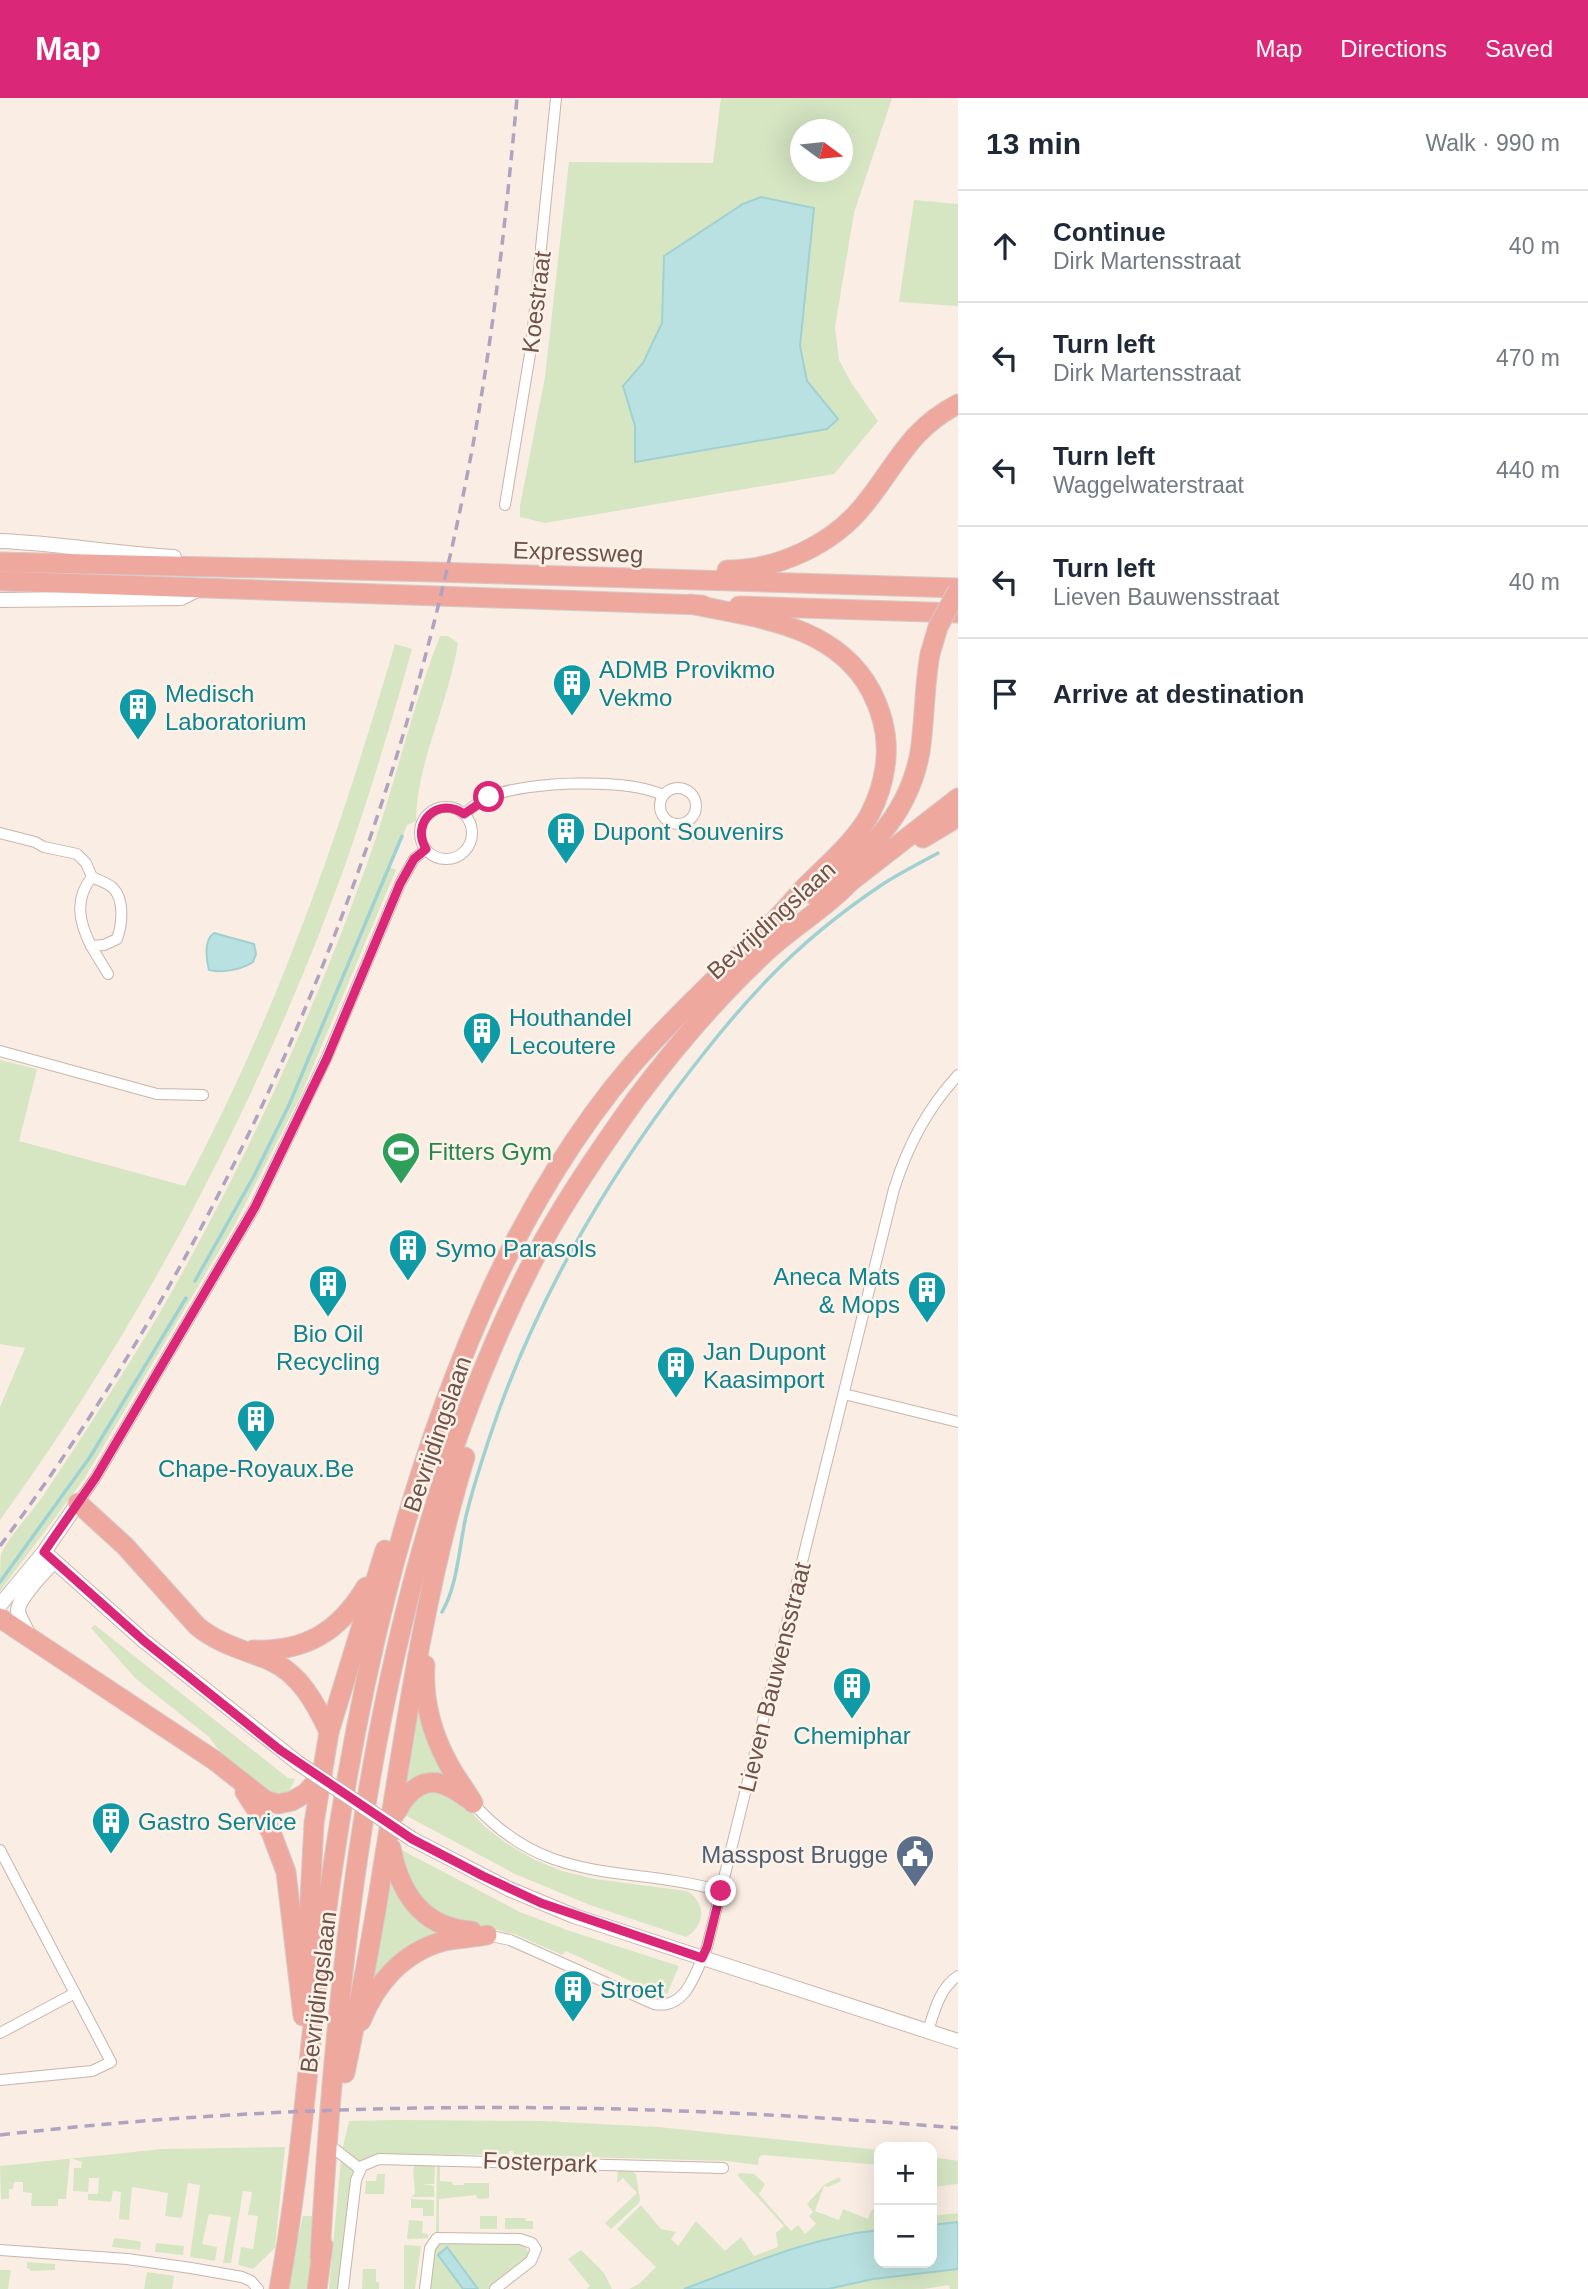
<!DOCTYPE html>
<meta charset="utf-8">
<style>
:root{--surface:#fff;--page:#f6f6f7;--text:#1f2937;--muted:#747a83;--line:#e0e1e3;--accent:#db2777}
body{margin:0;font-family:Helvetica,sans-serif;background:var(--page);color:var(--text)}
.controls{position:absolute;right:21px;bottom:21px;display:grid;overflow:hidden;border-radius:14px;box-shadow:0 7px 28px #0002}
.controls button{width:63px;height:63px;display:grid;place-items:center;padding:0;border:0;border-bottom:2px solid var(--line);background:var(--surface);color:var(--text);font:35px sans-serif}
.compass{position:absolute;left:790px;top:21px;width:63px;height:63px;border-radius:50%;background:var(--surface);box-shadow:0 7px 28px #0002;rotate:105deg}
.stop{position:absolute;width:21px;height:21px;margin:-16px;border:5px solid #db2777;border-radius:50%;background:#fff}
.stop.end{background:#db2777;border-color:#fff;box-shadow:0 2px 7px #0008}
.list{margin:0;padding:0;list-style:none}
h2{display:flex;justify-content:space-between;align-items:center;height:91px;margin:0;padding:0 28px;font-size:30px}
h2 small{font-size:23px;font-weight:400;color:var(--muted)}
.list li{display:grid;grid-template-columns:46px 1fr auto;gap:21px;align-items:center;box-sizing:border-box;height:112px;padding:0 28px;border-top:2px solid var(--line)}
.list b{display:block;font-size:26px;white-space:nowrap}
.list p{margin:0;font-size:23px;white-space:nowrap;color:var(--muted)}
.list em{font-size:23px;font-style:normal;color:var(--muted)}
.icon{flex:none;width:38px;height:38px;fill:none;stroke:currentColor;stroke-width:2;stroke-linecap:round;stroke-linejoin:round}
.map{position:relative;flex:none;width:958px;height:2191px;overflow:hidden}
header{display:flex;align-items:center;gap:42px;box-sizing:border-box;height:98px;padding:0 35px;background:var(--accent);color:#fff}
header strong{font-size:33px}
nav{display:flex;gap:38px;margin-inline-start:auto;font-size:24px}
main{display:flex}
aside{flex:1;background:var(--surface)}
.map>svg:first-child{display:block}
.green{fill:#d6e6c3;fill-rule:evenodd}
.water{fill:#b9e1e1;stroke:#a0d1d2;stroke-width:2}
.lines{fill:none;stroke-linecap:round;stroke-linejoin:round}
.stream{stroke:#a0d1d2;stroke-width:3.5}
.street-casing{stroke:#c9b4aa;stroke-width:12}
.secondary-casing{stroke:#ceb5ab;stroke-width:16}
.highway-casing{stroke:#d4cbc9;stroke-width:21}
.street{stroke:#fff;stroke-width:10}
.secondary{stroke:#fff;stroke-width:14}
.highway{stroke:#efa89e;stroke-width:19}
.rail{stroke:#afa3c1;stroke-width:3.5;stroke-dasharray:10 7;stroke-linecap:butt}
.secondary-bridge-casing{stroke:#ceb5ab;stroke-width:16;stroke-linecap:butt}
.highway-bridge-casing{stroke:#d4cbc9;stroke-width:21;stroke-linecap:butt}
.secondary-bridge{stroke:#fff;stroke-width:14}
.highway-bridge{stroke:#efa89e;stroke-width:19}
.route{stroke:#db2777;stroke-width:9}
.labels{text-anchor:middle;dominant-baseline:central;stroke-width:5;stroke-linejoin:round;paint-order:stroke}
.street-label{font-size:24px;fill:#6f534b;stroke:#fdf2e8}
.culture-label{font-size:24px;fill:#0d838f;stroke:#fdf2e8;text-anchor:start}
.leisure-label{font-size:24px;fill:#27864d;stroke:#fdf2e8;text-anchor:start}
.service-label{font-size:24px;fill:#4e5e75;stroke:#fdf2e8;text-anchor:end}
</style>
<header>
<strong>Map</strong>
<nav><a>Map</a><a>Directions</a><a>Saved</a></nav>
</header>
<main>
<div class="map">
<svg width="958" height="2191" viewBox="0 0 958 2191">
<rect width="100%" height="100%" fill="#faede3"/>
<g class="green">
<path d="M721,0H892L854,115L835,229L839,262L852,286L878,323L834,376L545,425L520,419V408L545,279L569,64L713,65ZM800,32H842V74H800ZM761,99L814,110L800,248L807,283L837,321L827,331L635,364V328L623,289L643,265L662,225L664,158L743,106Z"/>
<polygon points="914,102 958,106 958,208 899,204"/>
<path d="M440,538H448L458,545C449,604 417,663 416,723L407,727L390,769L396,772L300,999L235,1126L84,1381L0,1493C0,1482 0,1465 1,1456C11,1435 32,1415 45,1395C85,1334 125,1274 162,1211C243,1069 312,920 367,766C394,691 411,612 440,538Z"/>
<path d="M395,546L412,551C391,625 369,700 343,773C259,1003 144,1223 0,1422V1309L25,1250L0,1246V962L37,971L19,1043L185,1088C277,916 341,732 395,546Z"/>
<polygon points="95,1527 288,1680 295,1681 289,1694 277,1698 262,1695 226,1662 209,1639 135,1580 91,1530"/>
<polygon points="415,1598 449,1678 403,1695"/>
<path d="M425,1691L456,1698L485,1729L506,1745L535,1762L562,1773L595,1781L687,1793C707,1805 705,1828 686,1839L590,1807L515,1776L403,1716Z"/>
<polygon points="396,1749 520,1814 567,1832 679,1868 667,1896 662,1892 648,1891 566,1853 562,1857 517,1837 495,1831 460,1827 419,1804"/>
<polygon points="391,1781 446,1832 369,1896 387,1786"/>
<polygon points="396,2022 542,2023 658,2029 879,2052 879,2067 763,2057 759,2059 758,2067 726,2063 514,2057 513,2053 509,2053 508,2057 376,2056 359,2063 342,2053 349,2023"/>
<polygon points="285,2049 275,2150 253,2171 238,2167 241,2149 253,2151 258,2118 248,2117 252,2094 243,2093 231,2165 223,2165 231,2119 209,2116 202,2146 217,2149 215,2163 190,2159 200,2087 188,2085 182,2120 165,2118 168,2095 132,2089 129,2122 119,2121 121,2094 113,2093 111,2104 88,2102 88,2096 98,2096 99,2080 89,2080 88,2094 73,2093 74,2070 81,2070 82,2064 70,2060 66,2101 58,2101 58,2108 31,2108 32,2095 23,2094 23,2084 14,2084 13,2091 9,2091 9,2101 1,2101 0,2068 162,2051"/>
<polygon points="932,2059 958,2063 958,2086 932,2089"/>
<polygon points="341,2062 352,2070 353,2073 339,2191 329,2191"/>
<polygon points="415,2066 435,2066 434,2086 423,2086 434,2088 434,2099 411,2099 415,2096 413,2072"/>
<polygon points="437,2066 440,2067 440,2083 452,2084 453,2087 464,2087 464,2085 489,2085 489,2100 477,2101 476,2097 439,2101 439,2136 436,2136"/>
<polygon points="618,2071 630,2071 636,2076 640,2102 639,2105 611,2131 605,2125 637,2095 623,2080 617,2085"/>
<polygon points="739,2075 754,2076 765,2086 759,2096 791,2133 798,2127 805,2136 816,2126 809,2118 813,2114 807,2106 824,2087 839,2079 841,2083 828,2089 824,2088 815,2113 839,2122 843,2111 868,2121 872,2111 879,2114 879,2132 806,2146 684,2191 629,2191 639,2186 656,2169 617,2131 641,2107 661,2131 676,2134 671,2141 678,2148 696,2123 725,2153 741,2139 754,2158 778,2149 776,2135 784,2128 738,2078"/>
<polygon points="377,2076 385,2076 384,2096 365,2096 366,2083 376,2083"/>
<polygon points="411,2101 434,2102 434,2118 423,2118 423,2110 411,2110"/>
<polygon points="958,2115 958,2124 932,2127 932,2118"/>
<polygon points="303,2118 315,2118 310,2191 286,2191"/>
<rect x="480" y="2118" width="17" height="13"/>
<polygon points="505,2120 525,2120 526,2123 533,2123 533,2131 505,2131"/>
<polygon points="409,2122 423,2123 422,2135 428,2136 428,2140 407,2141"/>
<polygon points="114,2140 138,2143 141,2145 140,2152 112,2149"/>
<polygon points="440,2144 524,2146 529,2156 525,2163 489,2191 429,2191 433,2152"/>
<polygon points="156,2145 184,2148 183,2157 155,2154"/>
<polygon points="404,2147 421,2148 415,2191 404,2191"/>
<polygon points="581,2152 604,2175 612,2191 587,2191 590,2188 568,2161"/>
<polygon points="27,2164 55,2166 55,2172 30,2173 30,2171 27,2170"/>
<polygon points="363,2171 376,2171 376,2184 379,2184 379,2191 362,2191"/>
<polygon points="958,2171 958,2191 950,2191 949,2187 924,2191 828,2191 873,2181"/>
<polygon points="0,2172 11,2172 8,2191 0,2191"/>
<polygon points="147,2174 174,2178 172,2191 144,2191"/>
</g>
<g class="water">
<polygon points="761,99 814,110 800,248 807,283 838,321 827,331 635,364 635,328 623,288 643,265 662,225 664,158 743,106"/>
<path d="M214,835L254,846L256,856L253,864C241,872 223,875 209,872C206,861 204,841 214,835Z"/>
<path d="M958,2124V2171L873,2181L828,2191H684C748,2167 811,2139 879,2132V2165H932V2127Z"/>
<polygon points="447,2149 478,2191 463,2191 438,2157"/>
</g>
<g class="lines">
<g class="stream">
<polyline points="195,1183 254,1078 289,1007 402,738"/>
<polyline points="0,1484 90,1359 186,1200"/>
<path d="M442,1514C458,1486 459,1449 466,1418C475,1382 487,1346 499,1312C540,1199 600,1094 671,998C702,957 733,917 769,880C801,847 844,812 883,786C900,775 920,765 938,755"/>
</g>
<g class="street-casing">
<g id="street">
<polyline points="505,407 531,250 556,0"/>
<circle cx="678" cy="708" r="18"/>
<circle cx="446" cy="735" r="26"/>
<path d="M464,716C472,709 481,702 491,698C530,683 626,680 663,697"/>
<path d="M0,735L35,744L44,749L77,756L86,765L92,779C98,782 108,785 113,790C125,802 122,827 117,841L104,847L91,848C79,824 74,801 92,779"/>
<polyline points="91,848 108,876"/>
<polyline points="0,953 157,996 203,997"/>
<polyline points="844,1296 958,1324"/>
<polyline points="78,1405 96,1379 255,1109 327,959 400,786 414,761 426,751"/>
<path d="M473,1705C548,1790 626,1766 721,1793"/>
<polyline points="0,1752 111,1964 92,1973 0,1982"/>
<path d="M487,1837L510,1842L654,1906C687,1912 696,1873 707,1849L894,1091C908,1047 927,1011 958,977"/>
<path d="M928,1933C934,1914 940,1889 958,1878"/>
<polyline points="0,1935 75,1895"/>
<polyline points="327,2045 360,2071"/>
<polyline points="0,2152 127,2161 191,2170 242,2179 251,2183 258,2191"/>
<polyline points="343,2191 356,2082 362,2068 379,2061 723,2070"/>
<polyline points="425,2191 430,2150 437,2140 520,2141 532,2145 536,2151 531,2163 495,2191"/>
</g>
</g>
<g class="secondary-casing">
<g id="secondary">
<path d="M0,443C58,445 116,456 174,459"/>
<polyline points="0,502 181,500 199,491"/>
<polyline points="44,1454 144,1543 298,1665"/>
<polyline points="0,1507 44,1454 78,1405"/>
<path d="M29,1538C26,1530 19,1520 18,1513C18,1499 45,1474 54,1463"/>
<polyline points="412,1741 509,1791 574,1818 958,1943"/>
</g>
</g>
<g class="highway-casing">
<g id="highway">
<polyline points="0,464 434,474 958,490"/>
<path d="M727,472C778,472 833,446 864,407C897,367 908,332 958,306"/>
<polyline points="0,483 702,507"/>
<polyline points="739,508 958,515"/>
<polyline points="923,740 958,719"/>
<path d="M812,796C864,758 908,721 920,654C925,621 924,589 930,556"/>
<path d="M78,1405L125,1448L197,1528C220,1547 245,1552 271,1563C300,1576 316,1606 329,1634"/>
<polyline points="0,1520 214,1662 265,1702 278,1706 292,1703 306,1695 322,1677"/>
<path d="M253,1552C305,1554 339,1534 366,1489"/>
<path d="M425,1567C423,1600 431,1633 447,1663C454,1678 465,1690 473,1705"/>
<polyline points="245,1694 271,1734 286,1774 303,1918"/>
<path d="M394,1717C399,1711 401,1704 407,1698C427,1675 447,1685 467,1700"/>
<path d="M391,1750C400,1795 422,1830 472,1833"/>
<polyline points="305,1895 314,1725 329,1634 385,1452"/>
<path d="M361,1923C376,1885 403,1854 444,1843C458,1840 472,1840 487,1837"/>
<path d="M345,1975C358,1911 371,1846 381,1781C404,1640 423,1497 465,1359"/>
<path d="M320,2159C339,1822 382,1443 544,1142C571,1093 603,1047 636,1001C675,949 719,897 768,852C794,828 826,810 850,784L958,700"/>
<path d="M279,2191C302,2067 309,1941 326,1817C355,1601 402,1385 494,1186C529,1111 577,1031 631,968C677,915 729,869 777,820C787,810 795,800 804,790C827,767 854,745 870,716C877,702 883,685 885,669C889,643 883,616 871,593C835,526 756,520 690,506"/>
<polyline points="317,2191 323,2147"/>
</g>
</g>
<use href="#street" class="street"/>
<use href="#secondary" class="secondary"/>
<use href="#highway" class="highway"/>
<g class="rail">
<path d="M0,1448C232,1136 389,768 465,388C491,260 505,130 517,0"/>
<path d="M0,2037C319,2000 639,2003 958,2030"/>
</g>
<g class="secondary-bridge-casing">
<polyline id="secondary-bridge" points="298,1665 412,1741"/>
</g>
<g class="highway-bridge-casing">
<polyline id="highway-bridge" points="930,556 938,529 958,492"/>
</g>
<use href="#secondary-bridge" class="secondary-bridge"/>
<use href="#highway-bridge" class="highway-bridge"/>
</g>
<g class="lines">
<path class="route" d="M489,699L464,716C439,698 410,724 426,751L414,761L400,786L327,960L255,1109L96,1379L44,1454L144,1543L280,1652L412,1741L483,1778L541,1805L702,1860L707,1849L721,1793"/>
</g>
<defs>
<g id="building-pin" transform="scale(2.0125)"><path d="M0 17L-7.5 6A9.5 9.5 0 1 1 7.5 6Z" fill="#0f9aa8" stroke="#fdf2e8"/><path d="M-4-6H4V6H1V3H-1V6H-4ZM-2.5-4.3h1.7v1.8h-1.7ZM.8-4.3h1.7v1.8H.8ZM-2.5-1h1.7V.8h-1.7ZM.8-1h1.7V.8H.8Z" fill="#fff"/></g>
<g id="stadium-pin" transform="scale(2.0125)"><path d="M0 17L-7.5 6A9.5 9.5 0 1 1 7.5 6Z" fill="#2e9e5b" stroke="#fdf2e8"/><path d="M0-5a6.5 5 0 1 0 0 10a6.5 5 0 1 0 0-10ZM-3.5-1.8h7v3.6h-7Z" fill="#fff"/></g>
<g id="civic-pin" transform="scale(2.0125)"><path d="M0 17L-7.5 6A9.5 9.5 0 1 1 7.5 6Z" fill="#5c6f8a" stroke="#fdf2e8"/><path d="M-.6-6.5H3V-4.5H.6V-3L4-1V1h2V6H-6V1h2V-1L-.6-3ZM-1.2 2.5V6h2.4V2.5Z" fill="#fff"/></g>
</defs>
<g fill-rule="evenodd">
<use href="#building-pin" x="572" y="585"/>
<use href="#building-pin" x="138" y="609"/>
<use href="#building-pin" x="566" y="733"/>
<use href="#building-pin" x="482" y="933"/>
<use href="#stadium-pin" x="401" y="1053"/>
<use href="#building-pin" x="408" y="1150"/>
<use href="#building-pin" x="328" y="1186"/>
<use href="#building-pin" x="927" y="1192"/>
<use href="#building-pin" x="676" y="1267"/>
<use href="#building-pin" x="256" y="1321"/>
<use href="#building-pin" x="852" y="1588"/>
<use href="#building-pin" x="111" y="1723"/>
<use href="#civic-pin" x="915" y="1756"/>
<use href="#building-pin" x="573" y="1891"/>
</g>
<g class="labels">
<g class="street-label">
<text transform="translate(536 204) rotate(-83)">Koestraat</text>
<text transform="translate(578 454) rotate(2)">Expressweg</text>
<text transform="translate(771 822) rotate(-42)">Bevrijdingslaan</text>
<text transform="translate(437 1336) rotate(-71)">Bevrijdingslaan</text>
<text transform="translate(774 1579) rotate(-76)">Lieven Bauwensstraat</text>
<text transform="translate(318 1894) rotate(-83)">Bevrijdingslaan</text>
<text transform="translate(540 2064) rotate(2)">Fosterpark</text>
</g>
<g class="culture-label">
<text x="599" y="571">ADMB Provikmo<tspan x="599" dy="28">Vekmo</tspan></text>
<text x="165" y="595">Medisch<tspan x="165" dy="28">Laboratorium</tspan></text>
<text x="593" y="733">Dupont Souvenirs</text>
<text x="509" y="919">Houthandel<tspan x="509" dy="28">Lecoutere</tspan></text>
<text x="435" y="1150">Symo Parasols</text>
<text x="900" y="1178" text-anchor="end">Aneca Mats<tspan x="900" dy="28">&amp; Mops</tspan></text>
<text x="328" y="1235" text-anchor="middle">Bio Oil<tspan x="328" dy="28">Recycling</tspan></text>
<text x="703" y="1253">Jan Dupont<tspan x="703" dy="28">Kaasimport</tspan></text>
<text x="256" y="1370" text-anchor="middle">Chape-Royaux.Be</text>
<text x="852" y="1637" text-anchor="middle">Chemiphar</text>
<text x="138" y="1723">Gastro Service</text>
<text x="600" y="1891">Stroet</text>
</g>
<g class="leisure-label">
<text x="428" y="1053">Fitters Gym</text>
</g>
<g class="service-label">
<text x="888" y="1756">Masspost Brugge</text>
</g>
</g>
</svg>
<div class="controls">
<button>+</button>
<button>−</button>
</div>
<svg class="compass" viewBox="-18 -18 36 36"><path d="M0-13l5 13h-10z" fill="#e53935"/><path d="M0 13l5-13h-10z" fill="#747a83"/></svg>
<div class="stop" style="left:489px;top:699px"></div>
<div class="stop end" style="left:721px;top:1793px"></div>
</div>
<aside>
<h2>13 min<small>Walk · 990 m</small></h2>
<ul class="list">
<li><svg class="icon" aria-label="ahead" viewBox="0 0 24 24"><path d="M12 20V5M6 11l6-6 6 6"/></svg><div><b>Continue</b><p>Dirk Martensstraat</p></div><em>40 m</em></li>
<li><svg class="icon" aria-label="left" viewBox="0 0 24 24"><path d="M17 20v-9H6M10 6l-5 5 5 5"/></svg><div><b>Turn left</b><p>Dirk Martensstraat</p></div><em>470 m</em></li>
<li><svg class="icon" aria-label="left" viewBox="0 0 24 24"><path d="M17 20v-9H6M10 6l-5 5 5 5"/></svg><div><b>Turn left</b><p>Waggelwaterstraat</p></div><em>440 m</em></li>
<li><svg class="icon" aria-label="left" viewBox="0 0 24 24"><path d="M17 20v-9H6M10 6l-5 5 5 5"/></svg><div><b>Turn left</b><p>Lieven Bauwensstraat</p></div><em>40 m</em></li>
<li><svg class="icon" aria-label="arrive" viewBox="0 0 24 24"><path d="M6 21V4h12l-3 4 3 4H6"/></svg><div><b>Arrive at destination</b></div></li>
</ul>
</aside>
</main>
